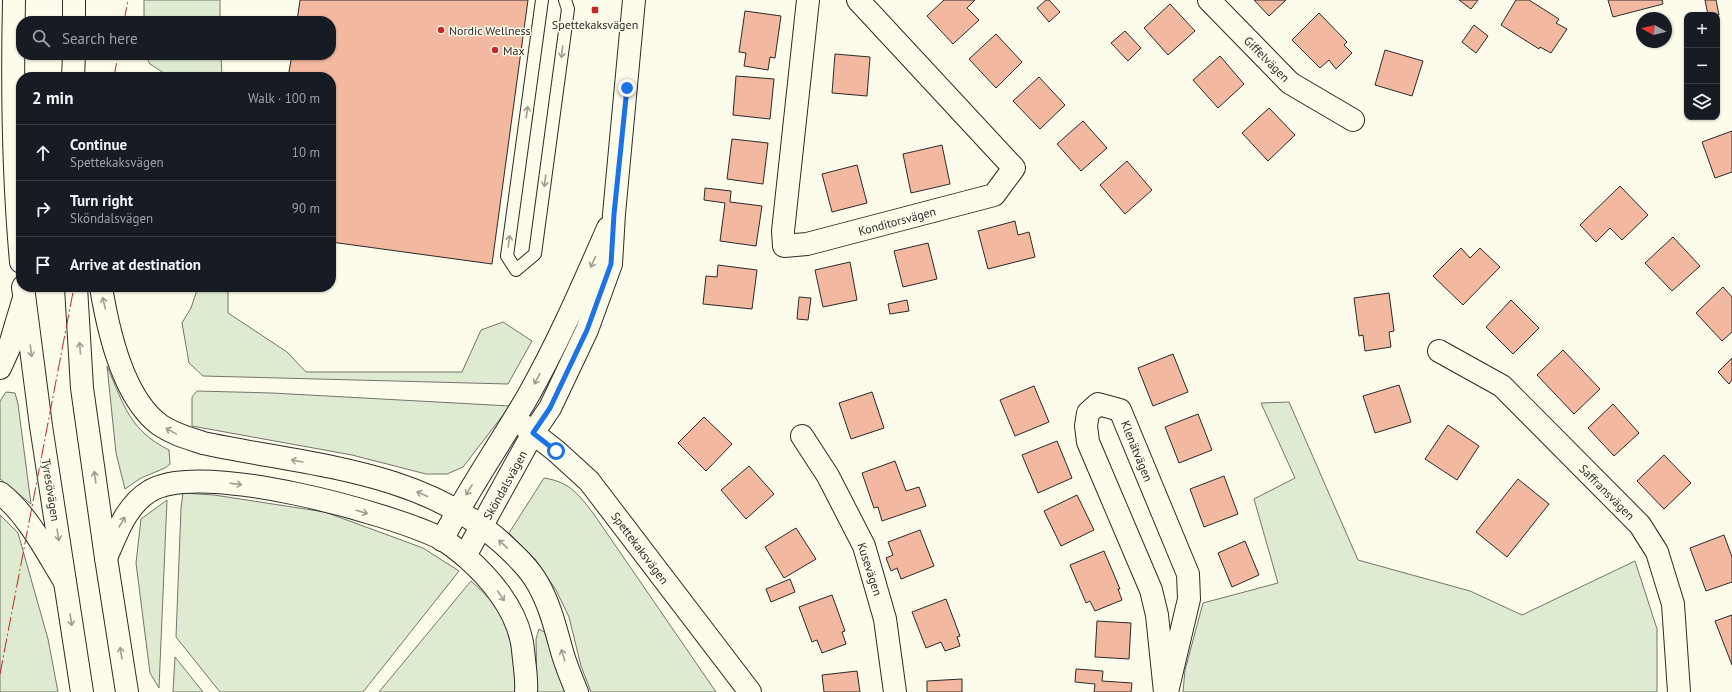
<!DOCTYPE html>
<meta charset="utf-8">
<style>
:root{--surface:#171b24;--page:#20242c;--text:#f1f3f6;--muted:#9ea1a6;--line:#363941}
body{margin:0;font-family:"PT Sans",sans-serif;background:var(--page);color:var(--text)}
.controls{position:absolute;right:12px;top:12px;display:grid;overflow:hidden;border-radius:8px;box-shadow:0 1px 3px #0004}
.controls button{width:36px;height:36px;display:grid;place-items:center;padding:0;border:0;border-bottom:1px solid var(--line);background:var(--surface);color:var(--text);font:20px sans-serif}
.compass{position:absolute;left:1636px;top:12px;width:36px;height:36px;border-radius:50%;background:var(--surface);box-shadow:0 1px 3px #0004;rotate:278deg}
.stop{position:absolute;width:12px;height:12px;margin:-9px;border:3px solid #1a73e8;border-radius:50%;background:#fff}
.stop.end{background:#1a73e8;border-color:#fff;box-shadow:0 1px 4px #0008}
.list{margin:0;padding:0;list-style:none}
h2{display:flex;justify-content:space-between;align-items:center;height:52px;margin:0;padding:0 16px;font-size:17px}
h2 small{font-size:13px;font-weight:400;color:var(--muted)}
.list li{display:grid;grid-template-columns:26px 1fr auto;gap:12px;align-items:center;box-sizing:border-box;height:56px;padding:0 16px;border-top:1px solid var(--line)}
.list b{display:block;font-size:15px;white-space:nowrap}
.list p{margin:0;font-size:13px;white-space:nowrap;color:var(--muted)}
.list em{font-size:13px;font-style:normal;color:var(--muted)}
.icon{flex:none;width:22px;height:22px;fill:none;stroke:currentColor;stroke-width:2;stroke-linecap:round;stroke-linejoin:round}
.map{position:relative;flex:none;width:1732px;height:692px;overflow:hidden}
.search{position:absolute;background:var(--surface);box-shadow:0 1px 3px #0004;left:16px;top:16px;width:320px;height:44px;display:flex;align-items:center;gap:10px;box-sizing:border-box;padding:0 14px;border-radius:16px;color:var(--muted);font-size:15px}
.panel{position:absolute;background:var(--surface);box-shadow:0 1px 3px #0004;left:16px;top:72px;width:320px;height:220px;border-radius:16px}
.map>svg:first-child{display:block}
.green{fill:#deebd1;stroke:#74746e}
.building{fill:#f2b8a0;stroke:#2b2b2b}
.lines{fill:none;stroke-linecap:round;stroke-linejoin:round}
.service-casing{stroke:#2b2b2b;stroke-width:14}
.minor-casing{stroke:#2b2b2b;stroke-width:24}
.secondary-casing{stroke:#2b2b2b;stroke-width:24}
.trunk-casing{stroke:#2b2b2b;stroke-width:24}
.service{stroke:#fdfbea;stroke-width:12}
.minor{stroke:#fdfbea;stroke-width:22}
.secondary{stroke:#fdfbea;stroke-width:22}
.trunk{stroke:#fdfbea;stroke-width:22}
.power{stroke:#c62828;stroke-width:1;stroke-dasharray:14 3 2 3;stroke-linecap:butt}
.oneway{stroke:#9e9d94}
.route{stroke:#1a73e8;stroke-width:5}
.poi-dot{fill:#c62828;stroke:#fdfbea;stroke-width:1.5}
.labels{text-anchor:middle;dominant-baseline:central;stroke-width:3;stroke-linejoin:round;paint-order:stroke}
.poi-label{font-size:12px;fill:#2b2b2b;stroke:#fdfbea;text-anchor:start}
.street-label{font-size:12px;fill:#2b2b2b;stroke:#fdfbea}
</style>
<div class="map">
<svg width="1732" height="692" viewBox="0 0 1732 692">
<rect width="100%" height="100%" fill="#fdfbea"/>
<g class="green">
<rect x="144" y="0" width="76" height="21"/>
<polygon points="145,55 221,55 222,77 170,77 150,64"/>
<polygon points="198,287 228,287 228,313 287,352 306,372 462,372 481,330 503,322 532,341 508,384 203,376 189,363 182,323 191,308"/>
<path d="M107,366C124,405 129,430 169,450L170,464L165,468L141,478L125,489L116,453Z"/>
<polygon points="197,391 272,393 510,406 463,467 447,474 426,474 352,455 192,426 192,397"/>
<polygon points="6,392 15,393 18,404 31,504 0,479 0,401"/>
<polygon points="1289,402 1358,560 1470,591 1522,615 1635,561 1657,629 1657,692 1183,692 1185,670 1203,603 1278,583 1254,499 1295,478 1261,403"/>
<path d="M544,478C570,482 578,494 593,513L716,692H591L581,666L569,617L556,590L535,559L509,533Z"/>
<polygon points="183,493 214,495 325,512 423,548 459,571 363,692 220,692 176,637 181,508"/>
<polygon points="167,500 159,688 150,673 136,563 141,519"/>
<polygon points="0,515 18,533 48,639 58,692 0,692"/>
<path d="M471,581C483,592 496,604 503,619C513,640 520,670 515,692H379Z"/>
<polygon points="539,629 548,634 566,692 537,692 536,639"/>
<polygon points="175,657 203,692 173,692"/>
</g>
<g class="building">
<polygon points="300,0 528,0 492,264 331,242 331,77 288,77 292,55 331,55 331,21 297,21"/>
<polygon points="944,0 975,0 967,8 979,20 953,44 927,16"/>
<polygon points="1046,0 1049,0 1060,12 1049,22 1037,8"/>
<polygon points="1254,0 1286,0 1269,16"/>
<polygon points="1459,0 1478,0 1471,9"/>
<polygon points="1516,0 1529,0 1559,19 1556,23 1567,29 1551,53 1540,47 1539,49 1501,25"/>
<polygon points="1608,0 1662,0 1663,4 1613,17"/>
<polygon points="1705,0 1716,0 1719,15 1708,15"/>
<polygon points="1170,4 1195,31 1168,55 1144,28"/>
<polygon points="745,11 781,16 775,58 770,57 768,70 744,66 746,53 739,52"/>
<polygon points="1319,13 1347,42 1344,45 1352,53 1336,69 1329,60 1320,68 1292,40"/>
<polygon points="1474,25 1488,36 1476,53 1462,42"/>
<polygon points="1125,31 1141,48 1128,61 1111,43"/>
<polygon points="996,34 1022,62 996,88 969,59"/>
<polygon points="1385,50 1423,61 1412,96 1375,85"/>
<polygon points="835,54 870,57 867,96 832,93"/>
<polygon points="1220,56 1244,84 1218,108 1193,80"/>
<polygon points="736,76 774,79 770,119 733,115"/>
<polygon points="1039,77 1065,105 1040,129 1013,101"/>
<polygon points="1269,108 1295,135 1268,161 1242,133"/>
<polygon points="1083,121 1107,148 1081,171 1057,144"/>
<polygon points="1732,131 1732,172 1715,178 1702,142"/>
<polygon points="732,139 768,143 763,184 727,179"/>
<polygon points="942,145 950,184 911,193 903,154"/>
<polygon points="1127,161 1152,190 1125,214 1100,185"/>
<polygon points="857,165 867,203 832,212 822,174"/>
<polygon points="1620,186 1648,215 1622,240 1610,228 1596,242 1580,225"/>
<polygon points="705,188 731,191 730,202 762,206 756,246 720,241 725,203 704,200"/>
<polygon points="1015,221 1018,235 1029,232 1035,257 988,269 978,231"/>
<polygon points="1673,237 1700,266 1672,291 1645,263"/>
<polygon points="928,243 937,279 903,287 894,251"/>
<polygon points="1461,248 1470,258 1480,248 1500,267 1463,305 1433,276"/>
<polygon points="850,262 857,300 823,307 815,270"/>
<polygon points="718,265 757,270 752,309 703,304 706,276 717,277"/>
<polygon points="1723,287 1732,297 1732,332 1722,341 1696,313"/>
<polygon points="1389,293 1394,331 1389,332 1391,347 1365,351 1363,335 1359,336 1354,298"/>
<polygon points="799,297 811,298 808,320 797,319"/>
<polygon points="907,300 909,311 890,314 888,304"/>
<polygon points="1511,300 1539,328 1513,354 1486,327"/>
<polygon points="1563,350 1600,389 1574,414 1537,375"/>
<polygon points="1173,354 1188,392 1153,406 1138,368"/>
<polygon points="1732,358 1732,380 1729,384 1718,372"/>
<polygon points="1399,385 1411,422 1375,433 1363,396"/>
<polygon points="1034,386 1049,422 1015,436 1000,400"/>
<polygon points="872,392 884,428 851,439 839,403"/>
<polygon points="1613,404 1639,433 1614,456 1588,428"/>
<polygon points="1198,414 1212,450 1179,463 1165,427"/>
<polygon points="704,417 732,444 706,471 678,443"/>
<polygon points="1448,425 1479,446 1457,480 1425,459"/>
<polygon points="1057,441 1072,478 1038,493 1022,455"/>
<polygon points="1664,455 1691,483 1664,509 1637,481"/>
<polygon points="895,461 906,491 919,487 926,506 882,521 878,507 874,508 862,473"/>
<polygon points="749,466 774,494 746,519 721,490"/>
<polygon points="1224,476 1238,514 1204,527 1190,489"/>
<polygon points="1518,479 1549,504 1507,557 1476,532"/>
<polygon points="1077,495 1094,530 1061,546 1044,511"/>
<polygon points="796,528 816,559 784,578 765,547"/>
<polygon points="920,530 934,566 901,579 897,568 891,571 886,558 893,555 888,542"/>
<polygon points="1724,535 1732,557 1732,582 1706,591 1690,548"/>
<polygon points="1245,541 1259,575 1232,587 1218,553"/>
<polygon points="1104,551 1120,589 1118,589 1122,600 1095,611 1090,601 1086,603 1070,565"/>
<polygon points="790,579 795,592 771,602 766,589"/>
<polygon points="832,595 845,631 842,632 846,644 822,653 817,640 812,642 799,607"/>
<polygon points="946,599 960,636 957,637 960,646 945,651 941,642 926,648 912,612"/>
<polygon points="1732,615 1732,665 1715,621"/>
<polygon points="1097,621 1131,623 1129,659 1095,657"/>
<polygon points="1076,669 1103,671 1102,681 1132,683 1131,692 1094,692 1095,684 1075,682"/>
<polygon points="857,671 860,692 824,692 822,675"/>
<polygon points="962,679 962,692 927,692 927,681"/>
</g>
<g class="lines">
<g class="service-casing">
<polyline id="service" points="542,0 507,256 516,270 535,254 568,9 565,0"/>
</g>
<g class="minor-casing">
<g id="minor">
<polyline points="808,0 783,231 784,246 807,244 994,195 1014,168 858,0"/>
<polyline points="1209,0 1290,83 1353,120"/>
<polyline points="1439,351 1502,386 1640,525 1657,552 1673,604 1679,692"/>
<polyline points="523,425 556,451 589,481 750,692"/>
<polyline points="802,436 828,476 864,546 885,619 895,692"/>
<path d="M442,540C468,490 500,444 528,396C559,341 583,285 608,228"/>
<polyline points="465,556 533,433 550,408 587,330 611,264 614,214 634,0"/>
<polyline points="1165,692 1157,615 1151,590 1088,442 1086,426 1088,413 1098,404 1120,410 1188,574 1189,599 1167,692"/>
</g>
</g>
<g class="secondary-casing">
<g id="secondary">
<path d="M14,0C12,88 13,174 21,262"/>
<polyline points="74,21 74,0"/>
<polyline points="73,77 74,55"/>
<polyline points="23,287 41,426 82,692"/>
<polyline points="76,287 82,388 106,558 127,692"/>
</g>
</g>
<g class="trunk-casing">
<g id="trunk">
<path d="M101,287C108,330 123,398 160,425C173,434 188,438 203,443C305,465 421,469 502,543C515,555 529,568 538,584C551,607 556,631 563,655C567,668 572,680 577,692"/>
<polyline points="0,368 9,348 24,298"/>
<path d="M0,493C28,515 46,551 65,582"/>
<path d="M106,558C117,533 126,505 150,491C200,460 390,513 442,539C450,544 459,551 466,557C490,578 514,607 521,638C523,645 523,652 524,659C525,670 527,681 526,692"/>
</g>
</g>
<use href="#service" class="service"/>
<use href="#minor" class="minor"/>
<use href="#secondary" class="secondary"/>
<use href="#trunk" class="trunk"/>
<g class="power">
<polyline points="124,21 128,0"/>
<polyline points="114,77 118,55"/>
<polyline points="0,674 74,287"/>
</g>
</g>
<defs><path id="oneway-shaft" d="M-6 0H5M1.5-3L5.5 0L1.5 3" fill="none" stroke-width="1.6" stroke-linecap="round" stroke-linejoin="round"/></defs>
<g class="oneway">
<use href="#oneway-shaft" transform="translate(562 52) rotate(97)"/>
<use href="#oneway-shaft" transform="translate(527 112) rotate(-82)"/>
<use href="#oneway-shaft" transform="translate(545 181) rotate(97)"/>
<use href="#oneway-shaft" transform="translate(509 241) rotate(-82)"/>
<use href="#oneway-shaft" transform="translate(593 262) rotate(114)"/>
<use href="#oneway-shaft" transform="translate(104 303) rotate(-103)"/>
<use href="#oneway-shaft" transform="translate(80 348) rotate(-94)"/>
<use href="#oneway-shaft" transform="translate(31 351) rotate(83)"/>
<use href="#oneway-shaft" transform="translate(537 379) rotate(118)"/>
<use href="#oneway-shaft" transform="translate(171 431) rotate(-151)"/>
<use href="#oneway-shaft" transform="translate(297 461) rotate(-170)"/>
<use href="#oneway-shaft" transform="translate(95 477) rotate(-98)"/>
<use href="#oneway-shaft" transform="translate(236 484) rotate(7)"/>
<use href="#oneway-shaft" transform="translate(469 490) rotate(121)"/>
<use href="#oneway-shaft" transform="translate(422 494) rotate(-156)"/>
<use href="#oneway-shaft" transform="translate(362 512) rotate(17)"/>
<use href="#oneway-shaft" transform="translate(122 522) rotate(-60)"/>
<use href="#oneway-shaft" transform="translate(58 535) rotate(81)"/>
<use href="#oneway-shaft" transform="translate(503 544) rotate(-137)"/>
<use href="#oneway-shaft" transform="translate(501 596) rotate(56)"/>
<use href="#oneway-shaft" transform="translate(71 620) rotate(81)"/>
<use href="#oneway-shaft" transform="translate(121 653) rotate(-99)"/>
<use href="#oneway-shaft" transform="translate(563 655) rotate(-108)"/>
</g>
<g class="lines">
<polyline class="route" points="556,451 533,433 550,408 587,330 611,264 614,214 627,88"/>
</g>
<g class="poi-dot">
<rect x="591" y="6" width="8" height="8" rx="2"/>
<circle cx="441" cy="30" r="4"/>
<circle cx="495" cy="50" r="4"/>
</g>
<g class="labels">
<g class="poi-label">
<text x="595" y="24" text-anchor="middle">Spettekaksvägen</text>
<text x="449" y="30">Nordic Wellness</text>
<text x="503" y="50">Max</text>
</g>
<g class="street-label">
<text transform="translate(1267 59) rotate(45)">Giffelvägen</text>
<text transform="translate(897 221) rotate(-15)">Konditorsvägen</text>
<text transform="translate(1137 451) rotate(68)">Klenätvägen</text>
<text transform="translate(505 485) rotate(-61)">Sköndalsvägen</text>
<text transform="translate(51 490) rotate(81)">Tyresövägen</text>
<text transform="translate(1607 492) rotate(45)">Saffransvägen</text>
<text transform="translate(640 548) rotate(53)">Spettekaksvägen</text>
<text transform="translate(870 569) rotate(72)">Kusevägen</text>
</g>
</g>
</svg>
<div class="controls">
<button>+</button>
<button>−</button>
<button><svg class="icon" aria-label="layers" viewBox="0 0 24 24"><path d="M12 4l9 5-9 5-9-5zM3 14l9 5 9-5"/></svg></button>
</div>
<svg class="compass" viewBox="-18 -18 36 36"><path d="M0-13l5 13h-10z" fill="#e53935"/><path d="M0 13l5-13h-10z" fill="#9ea1a6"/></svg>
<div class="stop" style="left:556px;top:451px"></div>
<div class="stop end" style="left:627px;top:88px"></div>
<div class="search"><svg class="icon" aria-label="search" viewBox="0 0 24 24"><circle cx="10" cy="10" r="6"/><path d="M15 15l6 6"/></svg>Search here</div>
<section class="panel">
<h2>2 min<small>Walk · 100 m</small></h2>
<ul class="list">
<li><svg class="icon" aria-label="ahead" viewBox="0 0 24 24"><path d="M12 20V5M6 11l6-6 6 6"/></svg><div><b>Continue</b><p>Spettekaksvägen</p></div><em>10 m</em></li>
<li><svg class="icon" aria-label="right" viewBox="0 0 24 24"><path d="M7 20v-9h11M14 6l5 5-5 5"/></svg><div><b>Turn right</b><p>Sköndalsvägen</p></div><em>90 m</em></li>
<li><svg class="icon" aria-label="arrive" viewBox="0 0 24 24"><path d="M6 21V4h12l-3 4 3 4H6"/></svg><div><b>Arrive at destination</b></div></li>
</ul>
</section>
</div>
